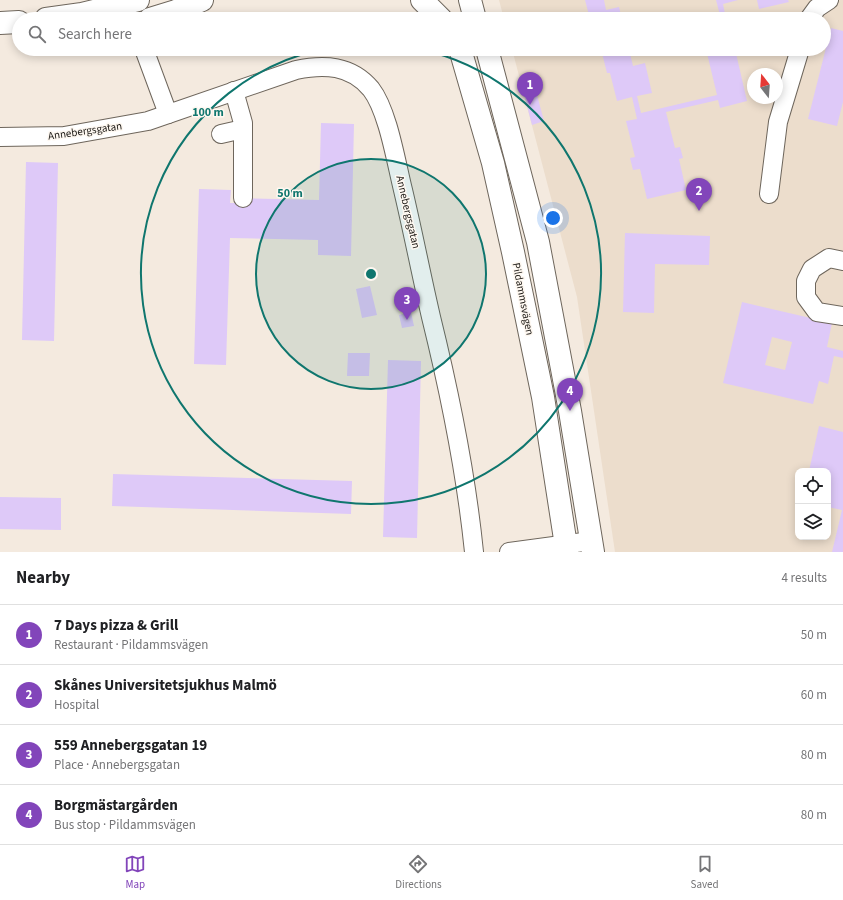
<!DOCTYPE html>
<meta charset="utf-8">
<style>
:root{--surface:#fff;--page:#f2f2f2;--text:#202124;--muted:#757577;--line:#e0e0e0;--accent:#8245ba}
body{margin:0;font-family:"Source Sans 3",sans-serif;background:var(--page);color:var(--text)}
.controls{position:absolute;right:12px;bottom:12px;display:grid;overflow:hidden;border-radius:8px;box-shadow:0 2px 10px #0003}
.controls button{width:36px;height:36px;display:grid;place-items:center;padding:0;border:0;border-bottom:1px solid var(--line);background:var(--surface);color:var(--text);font:20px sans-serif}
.compass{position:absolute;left:747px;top:68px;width:36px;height:36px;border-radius:50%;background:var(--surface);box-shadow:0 2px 10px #0003;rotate:343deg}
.you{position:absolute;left:553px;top:218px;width:14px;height:14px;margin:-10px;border:3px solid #fff;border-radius:50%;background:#1a73e8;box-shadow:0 0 0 6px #1a73e833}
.badge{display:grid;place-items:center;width:26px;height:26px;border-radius:50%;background:var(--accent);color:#fff;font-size:13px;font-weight:700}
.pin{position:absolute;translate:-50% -33px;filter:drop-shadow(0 1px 2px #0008)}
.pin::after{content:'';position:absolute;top:21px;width:14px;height:12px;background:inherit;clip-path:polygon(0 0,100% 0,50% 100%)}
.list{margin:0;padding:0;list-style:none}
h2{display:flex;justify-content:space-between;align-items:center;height:52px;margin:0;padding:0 16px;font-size:17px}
h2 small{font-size:13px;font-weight:400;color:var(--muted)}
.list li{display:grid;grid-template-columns:26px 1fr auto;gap:12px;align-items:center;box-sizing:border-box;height:60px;padding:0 16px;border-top:1px solid var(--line)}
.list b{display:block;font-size:15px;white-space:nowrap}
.list p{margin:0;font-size:13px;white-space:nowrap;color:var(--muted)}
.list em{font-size:13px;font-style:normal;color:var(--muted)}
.icon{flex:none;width:22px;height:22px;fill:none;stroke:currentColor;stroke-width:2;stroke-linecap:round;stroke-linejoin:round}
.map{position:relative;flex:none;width:843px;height:552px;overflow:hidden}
.search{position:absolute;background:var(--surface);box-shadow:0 2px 10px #0003;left:12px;right:12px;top:12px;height:44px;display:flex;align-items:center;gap:10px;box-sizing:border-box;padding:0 14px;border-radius:22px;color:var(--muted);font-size:15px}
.sheet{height:292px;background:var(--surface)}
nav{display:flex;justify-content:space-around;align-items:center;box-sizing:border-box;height:56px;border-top:1px solid var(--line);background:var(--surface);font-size:11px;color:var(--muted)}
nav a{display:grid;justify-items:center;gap:2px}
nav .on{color:var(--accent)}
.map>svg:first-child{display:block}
.built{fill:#ecddcc;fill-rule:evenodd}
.building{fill:#dec9f8;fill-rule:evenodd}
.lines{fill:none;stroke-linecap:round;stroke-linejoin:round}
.minor-casing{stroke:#6e665c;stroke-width:20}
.major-casing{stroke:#6e665c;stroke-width:24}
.minor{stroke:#fff;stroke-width:18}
.major{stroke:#fff;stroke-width:22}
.ring{fill:none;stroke:#0f766e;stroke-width:2}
.labels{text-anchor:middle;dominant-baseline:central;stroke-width:3;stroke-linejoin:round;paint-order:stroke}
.street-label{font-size:11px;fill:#1b1814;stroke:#fef8f1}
.centre{fill:#0f766e;stroke:#fef8f1;stroke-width:2}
.ring-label{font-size:12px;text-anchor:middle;font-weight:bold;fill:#0f766e;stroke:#fef8f1;stroke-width:3;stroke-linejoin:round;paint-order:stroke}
</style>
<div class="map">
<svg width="843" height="552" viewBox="0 0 843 552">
<rect width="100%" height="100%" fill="#f4eadf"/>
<path class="built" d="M499,0H843V552H615L577,297L512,49H824V19H504ZM753,74H777V98H753ZM798,471H828V537H798Z"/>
<g class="building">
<polygon points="585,0 604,0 606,10 619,7 622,19 590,19"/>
<polygon points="716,0 738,0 723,4 726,19 721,19"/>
<polygon points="757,0 788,0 789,2 759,9"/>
<polygon points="831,28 843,31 843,102 837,126 808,119"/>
<polygon points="601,49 629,49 633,66 645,63 652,93 637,96 641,113 717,95 706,49 735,49 747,101 720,108 718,100 666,112 675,148 680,147 683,158 679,159 686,190 647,199 640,169 633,170 630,158 635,157 626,121 637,119 632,97 617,101 610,73 607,73"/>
<polygon points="534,84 544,121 532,125 522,87"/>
<polygon points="321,123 354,124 351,256 318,255 318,240 230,238 226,365 194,364 199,189 231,190 230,203 238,203 238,198 319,200"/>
<polygon points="26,162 58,163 54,341 22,340"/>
<polygon points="625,233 710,236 709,265 655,264 654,313 623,312"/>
<polygon points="370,286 377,315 362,318 356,289"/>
<path d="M742,302L832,323L827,347L843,351V358L834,356L828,384L819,381L813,404L723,383ZM772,337L792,342L785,370L765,365Z"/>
<polygon points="411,312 414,326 402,328 399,315"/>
<polygon points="348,353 370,353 369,376 347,376"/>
<polygon points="388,360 421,361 417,538 383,537"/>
<polygon points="819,426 843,432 843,552 832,552 842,510 828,507 828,471 809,471"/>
<polygon points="113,474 352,481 351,514 112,506"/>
<polygon points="0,497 61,498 61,530 0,529"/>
</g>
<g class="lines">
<g class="minor-casing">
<g id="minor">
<polyline points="809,19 817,8 829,0"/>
<polyline points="144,49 168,114"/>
<polyline points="234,91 243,123 243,198"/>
<polyline points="221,134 243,129"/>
<path d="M0,137L64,136L148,121L296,70C324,64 351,65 371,89C388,111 396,162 403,190C413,232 421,274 431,317C450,394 466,473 474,552"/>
<polyline points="769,194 778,122 800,49"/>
<polyline points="843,261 829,258 812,269 806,281 806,297 817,312 843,316"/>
<polyline points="509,552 591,541"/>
</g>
</g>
<g class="major-casing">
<g id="major">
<polyline points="422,0 441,19"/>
<polyline points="470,0 475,19"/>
<polyline points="46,19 82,14 138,0"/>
<polyline points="150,19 176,11 202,0"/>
<polyline points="0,23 19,22"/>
<polyline points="460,49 493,163 513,252 543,397 567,552"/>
<polyline points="487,49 538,242 570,411 593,552"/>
</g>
</g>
<use href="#minor" class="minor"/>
<use href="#major" class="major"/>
</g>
<circle cx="371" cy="274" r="115" fill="#0f766e" fill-opacity=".12"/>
<g class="ring">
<circle cx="371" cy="274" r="115"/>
<path d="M419 49A230 230 0 1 1 323 49"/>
</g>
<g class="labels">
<g class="street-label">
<text transform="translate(85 131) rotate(-8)">Annebergsgatan</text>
<text transform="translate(408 212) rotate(77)">Annebergsgatan</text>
<text transform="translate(523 299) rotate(79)">Pildammsvägen</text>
</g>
</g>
<circle cx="371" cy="274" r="6" class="centre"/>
<g class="ring-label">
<text x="208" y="116">100 m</text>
<text x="290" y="197">50 m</text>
</g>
</svg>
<div class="controls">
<button><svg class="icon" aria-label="locate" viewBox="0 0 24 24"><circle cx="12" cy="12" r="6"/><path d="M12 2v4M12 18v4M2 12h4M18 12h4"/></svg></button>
<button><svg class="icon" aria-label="layers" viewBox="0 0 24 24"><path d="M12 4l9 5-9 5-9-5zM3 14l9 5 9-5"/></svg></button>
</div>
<svg class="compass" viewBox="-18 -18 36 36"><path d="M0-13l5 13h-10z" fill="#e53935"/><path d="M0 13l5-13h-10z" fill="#757577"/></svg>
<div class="you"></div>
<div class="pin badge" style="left:530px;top:105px">1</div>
<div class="pin badge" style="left:699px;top:211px">2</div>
<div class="pin badge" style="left:407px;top:320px">3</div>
<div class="pin badge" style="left:570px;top:411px">4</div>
<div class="search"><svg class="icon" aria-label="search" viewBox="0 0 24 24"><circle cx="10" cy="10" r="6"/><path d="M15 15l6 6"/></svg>Search here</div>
</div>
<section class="sheet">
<h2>Nearby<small>4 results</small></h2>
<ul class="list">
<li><span class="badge">1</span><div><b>7 Days pizza &amp; Grill</b><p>Restaurant · Pildammsvägen</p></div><em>50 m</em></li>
<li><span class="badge">2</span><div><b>Skånes Universitetsjukhus Malmö</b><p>Hospital</p></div><em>60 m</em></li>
<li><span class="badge">3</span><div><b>559 Annebergsgatan 19</b><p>Place · Annebergsgatan</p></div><em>80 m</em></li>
<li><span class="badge">4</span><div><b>Borgmästargården</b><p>Bus stop · Pildammsvägen</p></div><em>80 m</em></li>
</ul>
</section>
<nav>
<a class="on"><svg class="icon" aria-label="map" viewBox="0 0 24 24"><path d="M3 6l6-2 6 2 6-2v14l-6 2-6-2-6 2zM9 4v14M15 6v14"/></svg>Map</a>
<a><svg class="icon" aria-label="directions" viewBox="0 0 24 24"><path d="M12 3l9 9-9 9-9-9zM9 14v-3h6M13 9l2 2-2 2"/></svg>Directions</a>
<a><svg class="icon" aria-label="saved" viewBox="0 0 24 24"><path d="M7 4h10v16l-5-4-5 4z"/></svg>Saved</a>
</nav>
